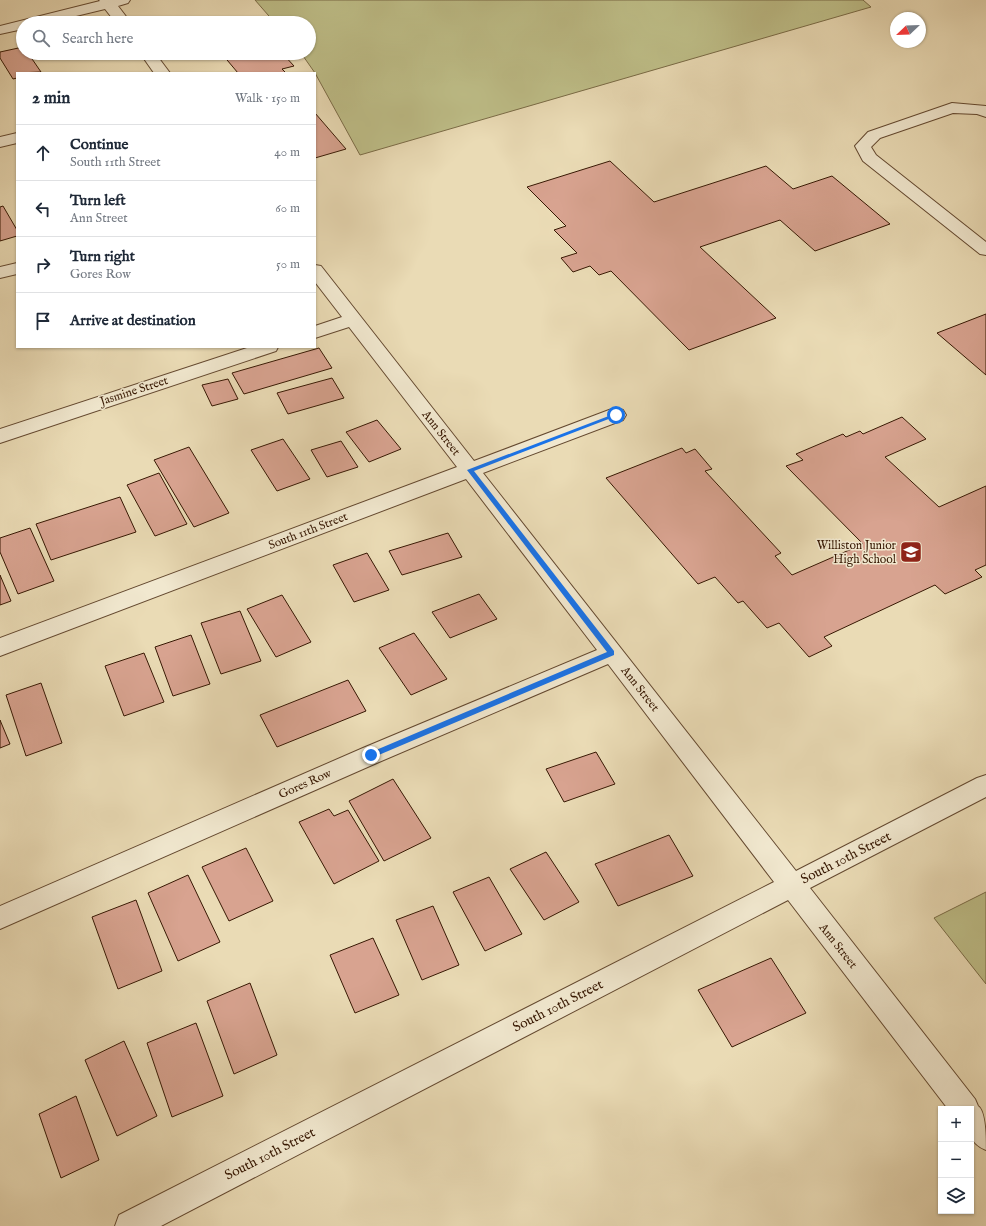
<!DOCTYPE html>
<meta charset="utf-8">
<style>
:root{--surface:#fff;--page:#f2f2f3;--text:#1f2937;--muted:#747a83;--line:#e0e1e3}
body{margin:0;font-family:"IM FELL English",serif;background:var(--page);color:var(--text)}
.controls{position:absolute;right:12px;bottom:12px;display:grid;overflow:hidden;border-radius:0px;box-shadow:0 1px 3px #0004}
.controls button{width:36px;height:36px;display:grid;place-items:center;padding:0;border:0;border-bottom:1px solid var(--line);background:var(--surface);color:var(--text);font:20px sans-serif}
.compass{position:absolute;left:890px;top:12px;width:36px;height:36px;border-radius:50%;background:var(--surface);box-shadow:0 1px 3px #0004;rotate:247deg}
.stop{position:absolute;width:12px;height:12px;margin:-9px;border:3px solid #1a73e8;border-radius:50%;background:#fff}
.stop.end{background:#1a73e8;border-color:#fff;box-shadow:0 1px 4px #0008}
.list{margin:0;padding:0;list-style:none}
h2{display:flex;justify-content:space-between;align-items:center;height:52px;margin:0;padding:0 16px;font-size:17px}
h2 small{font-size:13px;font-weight:400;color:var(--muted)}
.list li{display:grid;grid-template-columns:26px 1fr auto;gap:12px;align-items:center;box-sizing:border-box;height:56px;padding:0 16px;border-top:1px solid var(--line)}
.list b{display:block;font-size:15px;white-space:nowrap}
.list p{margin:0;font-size:13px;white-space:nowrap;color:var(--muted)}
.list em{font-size:13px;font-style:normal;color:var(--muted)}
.icon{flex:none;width:22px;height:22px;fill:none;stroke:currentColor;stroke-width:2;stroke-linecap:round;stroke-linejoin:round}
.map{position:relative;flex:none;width:986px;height:1226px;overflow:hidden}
.search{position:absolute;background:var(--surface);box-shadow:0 1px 3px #0004;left:16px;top:16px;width:300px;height:44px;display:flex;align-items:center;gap:10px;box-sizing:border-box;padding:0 14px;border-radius:22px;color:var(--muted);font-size:15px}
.panel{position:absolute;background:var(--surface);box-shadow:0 1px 3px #0004;left:16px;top:72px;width:300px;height:276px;border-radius:0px}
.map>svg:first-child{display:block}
.green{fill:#bebe88;stroke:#7a6b46}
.building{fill:#d8a390;stroke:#371803}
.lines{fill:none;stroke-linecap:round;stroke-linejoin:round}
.minor-casing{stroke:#644930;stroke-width:2}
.minor{fill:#f1e8cf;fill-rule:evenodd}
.route{fill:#1a73e8}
.labels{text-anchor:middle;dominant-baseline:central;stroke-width:3;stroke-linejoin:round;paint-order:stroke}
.street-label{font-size:12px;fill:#371803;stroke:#f1e8cf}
.poi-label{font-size:12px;fill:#371803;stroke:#f1e8cf;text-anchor:end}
.near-street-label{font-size:14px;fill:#371803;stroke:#f1e8cf}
</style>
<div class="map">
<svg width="986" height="1226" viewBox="0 0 986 1226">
<rect width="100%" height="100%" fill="#eadbb5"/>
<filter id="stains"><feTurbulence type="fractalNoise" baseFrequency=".005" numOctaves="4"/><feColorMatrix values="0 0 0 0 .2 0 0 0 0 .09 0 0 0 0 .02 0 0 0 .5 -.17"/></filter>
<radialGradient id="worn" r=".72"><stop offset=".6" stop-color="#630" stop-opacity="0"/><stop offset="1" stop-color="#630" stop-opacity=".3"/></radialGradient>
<g class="green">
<polygon points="255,0 863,0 871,7 360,155 315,73 301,53 309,53 309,23 275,23"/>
<polygon points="986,892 986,984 934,918"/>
</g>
<g class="building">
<polygon points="23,47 23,53 28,53 41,72 17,73 17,78 13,79 0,58 0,52"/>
<polygon points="227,53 267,53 271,57 283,54 294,66 282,69 286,73 238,73 222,54"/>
<polygon points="315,113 346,149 315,158"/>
<polygon points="610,161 654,202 766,166 793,189 832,176 890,224 815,251 780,220 700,247 776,318 689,350 611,271 599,275 590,266 573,272 561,258 577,253 554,230 566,226 527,187"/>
<polygon points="3,206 17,230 17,236 0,241 0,207"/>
<polygon points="986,314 986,375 937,333"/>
<polygon points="319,348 332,368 244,394 232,373"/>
<polygon points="332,378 344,398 288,414 277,393"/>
<polygon points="228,379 238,399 212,406 202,385"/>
<polygon points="902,417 926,439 885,457 939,507 986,486 986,565 975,570 982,577 945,594 935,585 824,637 832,646 809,657 779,623 767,628 743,601 738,603 715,577 698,584 606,478 682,448 686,453 695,449 712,469 705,471 781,553 775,556 792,575 863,544 786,466 803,460 796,454 843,434 846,437 860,431 863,434"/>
<polygon points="377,420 401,449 369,462 346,432"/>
<polygon points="283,439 310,479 277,491 251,450"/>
<polygon points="341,441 358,467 327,477 311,450"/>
<polygon points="189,447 229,513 194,527 154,460"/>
<polygon points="159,473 187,524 155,536 127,485"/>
<polygon points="120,497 136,532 51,560 36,524"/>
<polygon points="30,528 54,581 18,594 0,552 0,538"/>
<polygon points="448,533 462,557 402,575 389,551"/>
<polygon points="367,553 389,590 354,602 333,565"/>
<polygon points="0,575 11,601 0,605"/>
<polygon points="479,594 497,619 450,638 432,612"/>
<polygon points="282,595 311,642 276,657 247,609"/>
<polygon points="240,611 261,661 221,674 201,623"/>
<polygon points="414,633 447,679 411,695 379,648"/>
<polygon points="191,635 210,684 173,696 155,647"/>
<polygon points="144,653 164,702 124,716 105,666"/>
<polygon points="348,680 366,711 277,747 260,715"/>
<polygon points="41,683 62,743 26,756 6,695"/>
<polygon points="0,720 10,744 0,748"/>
<polygon points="596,752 615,784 564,802 546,769"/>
<polygon points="393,779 431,838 384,861 349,801"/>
<polygon points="329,809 334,816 348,810 379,861 334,884 299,822"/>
<polygon points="669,835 693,876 618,906 595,864"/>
<polygon points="246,848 273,901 229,921 202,867"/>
<polygon points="546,852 579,902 544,920 510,869"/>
<polygon points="188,875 220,942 178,961 148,893"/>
<polygon points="489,877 522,934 485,951 453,892"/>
<polygon points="136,900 162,971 118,989 92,917"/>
<polygon points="433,906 459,965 422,980 396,920"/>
<polygon points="373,938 399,995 355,1013 330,955"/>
<polygon points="771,958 806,1013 732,1047 698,990"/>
<polygon points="250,983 277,1055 234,1074 207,1001"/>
<polygon points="196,1023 223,1096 172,1117 147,1043"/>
<polygon points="124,1041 157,1116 117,1136 85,1060"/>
<polygon points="76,1096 99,1160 61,1178 39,1114"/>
</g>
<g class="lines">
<g class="minor-casing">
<g id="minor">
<polygon points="99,0 130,0 128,3 118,6 131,23 116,23 105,9 47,23 23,23 23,29 0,34 0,26 100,1"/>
<polygon points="140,53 155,53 170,73 154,73"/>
<polygon points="952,103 986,106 986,117 977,114 953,113 880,138 871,147 876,155 986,242 986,255 980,254 863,161 855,146 868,132"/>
<polygon points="17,133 17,143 0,147 0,137"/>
<polygon points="17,263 17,274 0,278 0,267"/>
<path d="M315,265L321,266L474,461L609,410L616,408L623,410L626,415L623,420L483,473L796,871L977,778L986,775V797L810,888L975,1099L978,1106C986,1111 986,1138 986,1150C965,1141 971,1129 971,1109H948L788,900L161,1226H115L119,1215L774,882L608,664L379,762L0,929V906L363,748L597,650L466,479L0,656V638L457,467L349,327L315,338V326L342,317L315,282Z"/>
<polygon points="250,347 278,347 276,351 0,443 0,429"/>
</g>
</g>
<use href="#minor" class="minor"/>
</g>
<polygon class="route" points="614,414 619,415 474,471 614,651 614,655 374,757 369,757 369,753 607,652 467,470"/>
<defs>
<g id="school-square" transform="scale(1.15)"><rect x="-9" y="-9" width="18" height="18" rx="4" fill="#8f2418" stroke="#f1e8cf"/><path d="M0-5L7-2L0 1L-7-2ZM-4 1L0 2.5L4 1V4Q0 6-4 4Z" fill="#fff"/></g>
</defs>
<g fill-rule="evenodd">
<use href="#school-square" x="911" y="552"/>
</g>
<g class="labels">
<g class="street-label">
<text transform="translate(134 391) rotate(-18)">Jasmine Street</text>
<text transform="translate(441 433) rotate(52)">Ann Street</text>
<text transform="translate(308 531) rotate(-21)">South 11th Street</text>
<text transform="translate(640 689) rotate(52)">Ann Street</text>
<text transform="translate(305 784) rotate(-24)">Gores Row</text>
<text transform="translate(838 946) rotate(52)">Ann Street</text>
</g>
<g class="poi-label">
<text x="896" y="545">Williston Junior<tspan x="896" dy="14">High School</tspan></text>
</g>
<g class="near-street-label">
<text transform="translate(846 858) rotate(-27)">South 10th Street</text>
<text transform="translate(558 1006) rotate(-27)">South 10th Street</text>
<text transform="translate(270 1154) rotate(-27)">South 10th Street</text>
</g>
</g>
<rect width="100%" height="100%" filter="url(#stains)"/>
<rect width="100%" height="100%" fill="url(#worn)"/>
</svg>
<div class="controls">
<button>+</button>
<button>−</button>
<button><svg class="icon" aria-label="layers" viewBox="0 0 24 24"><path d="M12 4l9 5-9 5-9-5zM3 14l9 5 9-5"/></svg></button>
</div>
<svg class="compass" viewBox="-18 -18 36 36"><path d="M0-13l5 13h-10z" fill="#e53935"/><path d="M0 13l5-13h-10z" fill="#747a83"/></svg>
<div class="stop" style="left:616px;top:415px"></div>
<div class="stop end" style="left:371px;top:755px"></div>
<div class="search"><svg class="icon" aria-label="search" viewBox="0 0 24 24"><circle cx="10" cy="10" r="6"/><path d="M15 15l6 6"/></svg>Search here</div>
<section class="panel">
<h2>2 min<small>Walk · 150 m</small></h2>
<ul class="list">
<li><svg class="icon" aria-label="ahead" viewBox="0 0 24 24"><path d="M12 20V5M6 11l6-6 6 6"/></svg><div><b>Continue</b><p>South 11th Street</p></div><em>40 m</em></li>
<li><svg class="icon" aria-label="left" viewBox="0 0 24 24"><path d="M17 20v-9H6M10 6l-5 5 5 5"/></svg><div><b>Turn left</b><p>Ann Street</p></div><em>60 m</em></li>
<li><svg class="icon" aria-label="right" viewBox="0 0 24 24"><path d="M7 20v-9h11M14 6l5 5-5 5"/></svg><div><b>Turn right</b><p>Gores Row</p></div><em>50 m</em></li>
<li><svg class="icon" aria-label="arrive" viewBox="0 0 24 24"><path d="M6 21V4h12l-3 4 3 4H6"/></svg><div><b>Arrive at destination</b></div></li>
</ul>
</section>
</div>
